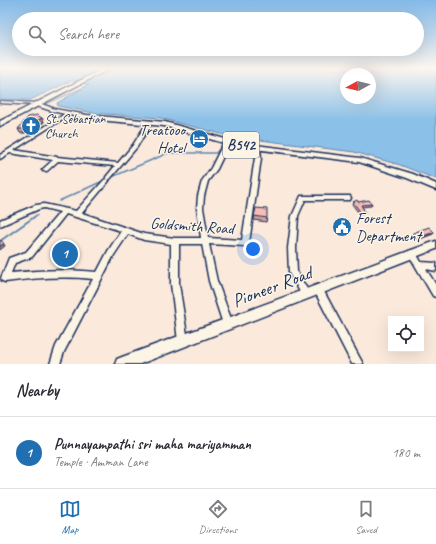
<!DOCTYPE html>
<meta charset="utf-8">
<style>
:root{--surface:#fff;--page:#f2f2f3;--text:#2b2b33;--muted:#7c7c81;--line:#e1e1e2;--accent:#1f6fb2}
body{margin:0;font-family:Caveat,sans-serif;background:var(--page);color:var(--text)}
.controls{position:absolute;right:12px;bottom:12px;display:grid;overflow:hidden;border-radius:0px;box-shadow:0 4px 16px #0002}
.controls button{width:36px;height:36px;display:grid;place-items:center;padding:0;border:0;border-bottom:1px solid var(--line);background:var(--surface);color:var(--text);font:20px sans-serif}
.compass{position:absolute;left:340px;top:68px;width:36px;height:36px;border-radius:50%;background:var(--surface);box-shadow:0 4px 16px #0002;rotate:262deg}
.you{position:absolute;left:253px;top:249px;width:14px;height:14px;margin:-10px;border:3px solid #fff;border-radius:50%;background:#1a73e8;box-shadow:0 0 0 6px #1a73e833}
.badge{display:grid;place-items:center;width:26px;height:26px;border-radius:50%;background:var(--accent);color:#fff;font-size:13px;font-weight:700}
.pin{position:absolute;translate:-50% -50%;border:2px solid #fff;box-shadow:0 1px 4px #0006}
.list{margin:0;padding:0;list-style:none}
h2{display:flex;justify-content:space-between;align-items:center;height:52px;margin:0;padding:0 16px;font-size:17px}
h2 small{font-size:13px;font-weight:400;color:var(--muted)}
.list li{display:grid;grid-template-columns:26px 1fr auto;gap:12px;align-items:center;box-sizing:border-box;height:72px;padding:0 16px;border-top:1px solid var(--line)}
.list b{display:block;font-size:15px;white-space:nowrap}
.list p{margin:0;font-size:13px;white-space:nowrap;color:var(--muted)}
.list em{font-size:13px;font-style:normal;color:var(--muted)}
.icon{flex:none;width:22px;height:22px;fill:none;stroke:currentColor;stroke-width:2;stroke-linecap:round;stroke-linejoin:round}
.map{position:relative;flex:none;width:436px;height:364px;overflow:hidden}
.search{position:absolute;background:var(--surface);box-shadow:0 4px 16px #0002;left:12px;right:12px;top:12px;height:44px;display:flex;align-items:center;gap:10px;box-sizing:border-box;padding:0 14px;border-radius:22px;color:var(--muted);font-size:15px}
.sheet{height:124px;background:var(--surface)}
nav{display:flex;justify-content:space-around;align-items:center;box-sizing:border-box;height:56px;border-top:1px solid var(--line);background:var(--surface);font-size:11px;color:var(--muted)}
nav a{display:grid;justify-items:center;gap:2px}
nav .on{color:var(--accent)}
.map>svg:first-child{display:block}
.water{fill:#8bc0e8;stroke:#5e86b1;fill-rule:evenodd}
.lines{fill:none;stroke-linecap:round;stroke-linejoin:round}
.stream-far2{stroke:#5e86b1;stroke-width:1}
.stream-far1{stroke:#5e86b1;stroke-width:1.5}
.stream{stroke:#5e86b1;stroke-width:2}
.minor-casing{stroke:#1b2f5e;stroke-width:3}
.major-casing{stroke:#1b2f5e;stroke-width:3}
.highway-casing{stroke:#1b2f5e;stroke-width:3}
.minor{fill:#fcf5e5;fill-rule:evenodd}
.major{fill:#fcf5e5;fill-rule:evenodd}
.highway{fill:#fcf5e5;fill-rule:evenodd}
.wall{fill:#d4a29d;stroke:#1b2f5e}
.shaded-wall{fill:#ad847f;stroke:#1b2f5e}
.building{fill:#f7bcb6;stroke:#1b2f5e}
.labels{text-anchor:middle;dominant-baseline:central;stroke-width:3;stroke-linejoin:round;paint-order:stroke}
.far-poi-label{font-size:13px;fill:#1b2f5e;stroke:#fcf5e5;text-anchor:start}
.shield{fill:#fcf5e5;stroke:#5e6a86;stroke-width:1}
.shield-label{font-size:15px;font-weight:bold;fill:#1b2f5e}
.poi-label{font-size:16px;fill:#1b2f5e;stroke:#fcf5e5;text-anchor:end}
.street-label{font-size:16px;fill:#1b2f5e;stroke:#fcf5e5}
.near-street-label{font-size:19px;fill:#1b2f5e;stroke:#fcf5e5}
</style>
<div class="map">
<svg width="436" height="364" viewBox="0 0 436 364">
<rect width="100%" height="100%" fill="#fbeadc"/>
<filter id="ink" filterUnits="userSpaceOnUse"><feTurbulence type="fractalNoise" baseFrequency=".025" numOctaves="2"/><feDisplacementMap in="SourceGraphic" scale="8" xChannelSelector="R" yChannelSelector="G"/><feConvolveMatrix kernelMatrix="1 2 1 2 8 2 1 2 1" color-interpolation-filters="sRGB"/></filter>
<g filter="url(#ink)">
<path class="water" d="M0,69H436V179L400,165L354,152L229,136L160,118L94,113L58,106L57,103L88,85L73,80L30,100L0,99ZM346,74H370V98H346Z"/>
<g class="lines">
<g class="stream-far2">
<polyline points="0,127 26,113 89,85"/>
<polyline points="226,140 229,136"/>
<polyline points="219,149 223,144"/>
</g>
<g class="stream-far1">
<polyline points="112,177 168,153 216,153 220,148"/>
<polyline points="59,201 105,180"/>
</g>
<polyline class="stream" points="0,241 37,215"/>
<g class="minor-casing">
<g id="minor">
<polygon points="0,101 36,103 38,104 36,105 0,103"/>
<path d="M68,112L72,113L14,150L57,157L118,163L133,145L148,121H152V122L137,147L110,179L108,180L109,181L108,182L82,213L144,234L175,238H201L197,208L198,196L202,181L211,168L224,142L227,140L230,142L217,169L208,181L204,196L203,208L208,238L242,240L255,158V148L258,146L260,147L261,158L249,243L248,245L245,246L209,244L217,281L233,324L231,327L228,329L225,327L223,324L209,281L202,244H179V284L188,341L186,344L183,346L180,344L178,341L171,284V244L144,240L128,234L114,255L64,352L60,364H50L56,346L93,279C63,276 34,278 5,282L2,281L1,278L9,258L26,252L60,212L44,208L39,209L0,226V220L36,205L44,204L76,211L104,180L106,179V177L115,166L58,161L47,171H43L42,170L43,169L53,160L10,153L0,159V155ZM66,214L121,231L108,251L97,272C68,269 40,270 11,273L15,263L32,257Z"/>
<polygon points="301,196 350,196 351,198 350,200 305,200 298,216 296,248 297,272 310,294 309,297 306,298 303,297 289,273 288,248 292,216"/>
<polygon points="412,250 415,251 421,262 436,263 436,271 426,269 436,285 436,297 433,296 409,255 408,253 409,251"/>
<polygon points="318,285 321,286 363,364 352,364 315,292 314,289 315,286"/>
</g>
</g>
<g class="major-casing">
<g id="major">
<polygon points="36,102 55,109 87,115 165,122 239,143 360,158 413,174 436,184 436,190 407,178 359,162 238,147 164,126 87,119 52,111 34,105 34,103"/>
<polygon points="436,241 436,249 140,364 115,364 117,359 122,357"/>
</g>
</g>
<g class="highway-casing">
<polygon id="highway" points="103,69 109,69 0,126 0,121"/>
</g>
<use href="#minor" class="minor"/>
<use href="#major" class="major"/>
<use href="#highway" class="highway"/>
</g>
<g class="wall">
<polygon points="42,118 44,122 25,133 20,133 18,129"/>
<polygon points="353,202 358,202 372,204 371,206 362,207 365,212 364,214 360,215 352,204"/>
<polygon points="256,208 267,218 266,222 254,220"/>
<polygon points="434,232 433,234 417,240 411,235 413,233"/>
</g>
<g class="shaded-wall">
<polygon points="42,118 44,122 25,133 23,129"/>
<polygon points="434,232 433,234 417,240 418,238"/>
<polygon points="4,244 5,246 0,250 0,246"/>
</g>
<g class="building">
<polygon points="37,115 42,118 23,129 18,129 28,117"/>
<polygon points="357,200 358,202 369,200 372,204 361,205 365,212 361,213 353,202"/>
<polygon points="256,208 267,209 267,218 254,216"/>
<polygon points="429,227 434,232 418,238 413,233"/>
<polygon points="1,240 4,244 0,246 0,241"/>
</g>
</g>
<linearGradient id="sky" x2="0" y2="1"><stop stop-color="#83b9e8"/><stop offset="0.57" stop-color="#fdf6ef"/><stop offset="1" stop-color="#fdf6ef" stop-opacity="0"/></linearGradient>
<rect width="436" height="120" fill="url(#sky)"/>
<defs>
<g id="church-disc" transform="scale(1)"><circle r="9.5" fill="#1f6fb2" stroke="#fcf5e5"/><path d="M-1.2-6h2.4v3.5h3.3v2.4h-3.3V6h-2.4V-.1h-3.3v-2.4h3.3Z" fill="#fff"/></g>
<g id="hotel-disc" transform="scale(1)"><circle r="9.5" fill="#1f6fb2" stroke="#fcf5e5"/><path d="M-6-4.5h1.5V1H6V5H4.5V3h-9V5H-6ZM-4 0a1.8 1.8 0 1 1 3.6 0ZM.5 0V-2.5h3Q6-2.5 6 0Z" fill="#fff"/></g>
<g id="civic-disc" transform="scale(1)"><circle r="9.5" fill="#1f6fb2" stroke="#fcf5e5"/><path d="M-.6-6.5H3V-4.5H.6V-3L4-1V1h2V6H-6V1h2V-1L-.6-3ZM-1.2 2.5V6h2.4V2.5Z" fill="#fff"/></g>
</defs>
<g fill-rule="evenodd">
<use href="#church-disc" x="31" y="126"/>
<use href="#hotel-disc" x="199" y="139"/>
<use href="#civic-disc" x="342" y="227"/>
</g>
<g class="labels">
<g class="far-poi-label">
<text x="45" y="119">St. Sebastian<tspan x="45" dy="15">Church</tspan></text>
</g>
<rect class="shield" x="223" y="132" width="36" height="26" rx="3"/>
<g class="shield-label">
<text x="241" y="145">B542</text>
</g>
<g class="poi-label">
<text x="185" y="130">Treatooo<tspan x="185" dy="18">Hotel</tspan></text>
<text x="356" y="218" text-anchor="start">Forest<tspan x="356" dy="18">Department</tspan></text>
</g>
<g class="street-label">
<text transform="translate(192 226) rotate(4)">Goldsmith Road</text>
</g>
<g class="near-street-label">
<text transform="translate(272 287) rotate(-21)">Pioneer Road</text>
</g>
</g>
</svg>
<div class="controls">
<button><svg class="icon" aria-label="locate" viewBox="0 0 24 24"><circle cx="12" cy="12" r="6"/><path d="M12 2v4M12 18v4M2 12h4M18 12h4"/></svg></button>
</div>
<svg class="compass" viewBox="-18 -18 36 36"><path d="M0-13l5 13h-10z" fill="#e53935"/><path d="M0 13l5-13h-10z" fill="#7c7c81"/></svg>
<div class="you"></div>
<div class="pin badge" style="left:65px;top:254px">1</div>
<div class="search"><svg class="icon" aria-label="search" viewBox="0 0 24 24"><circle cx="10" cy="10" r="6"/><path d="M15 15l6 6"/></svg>Search here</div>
</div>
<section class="sheet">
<h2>Nearby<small></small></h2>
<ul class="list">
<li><span class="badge">1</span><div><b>Punnayampathi sri maha mariyamman</b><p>Temple · Amman Lane</p></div><em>180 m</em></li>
</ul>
</section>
<nav>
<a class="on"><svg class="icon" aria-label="map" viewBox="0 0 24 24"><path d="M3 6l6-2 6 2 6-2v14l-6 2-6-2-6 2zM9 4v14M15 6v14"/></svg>Map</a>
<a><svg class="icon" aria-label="directions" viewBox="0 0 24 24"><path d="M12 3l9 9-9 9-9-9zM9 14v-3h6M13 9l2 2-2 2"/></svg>Directions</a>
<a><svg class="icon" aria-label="saved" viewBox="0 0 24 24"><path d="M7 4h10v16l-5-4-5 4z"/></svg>Saved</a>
</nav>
